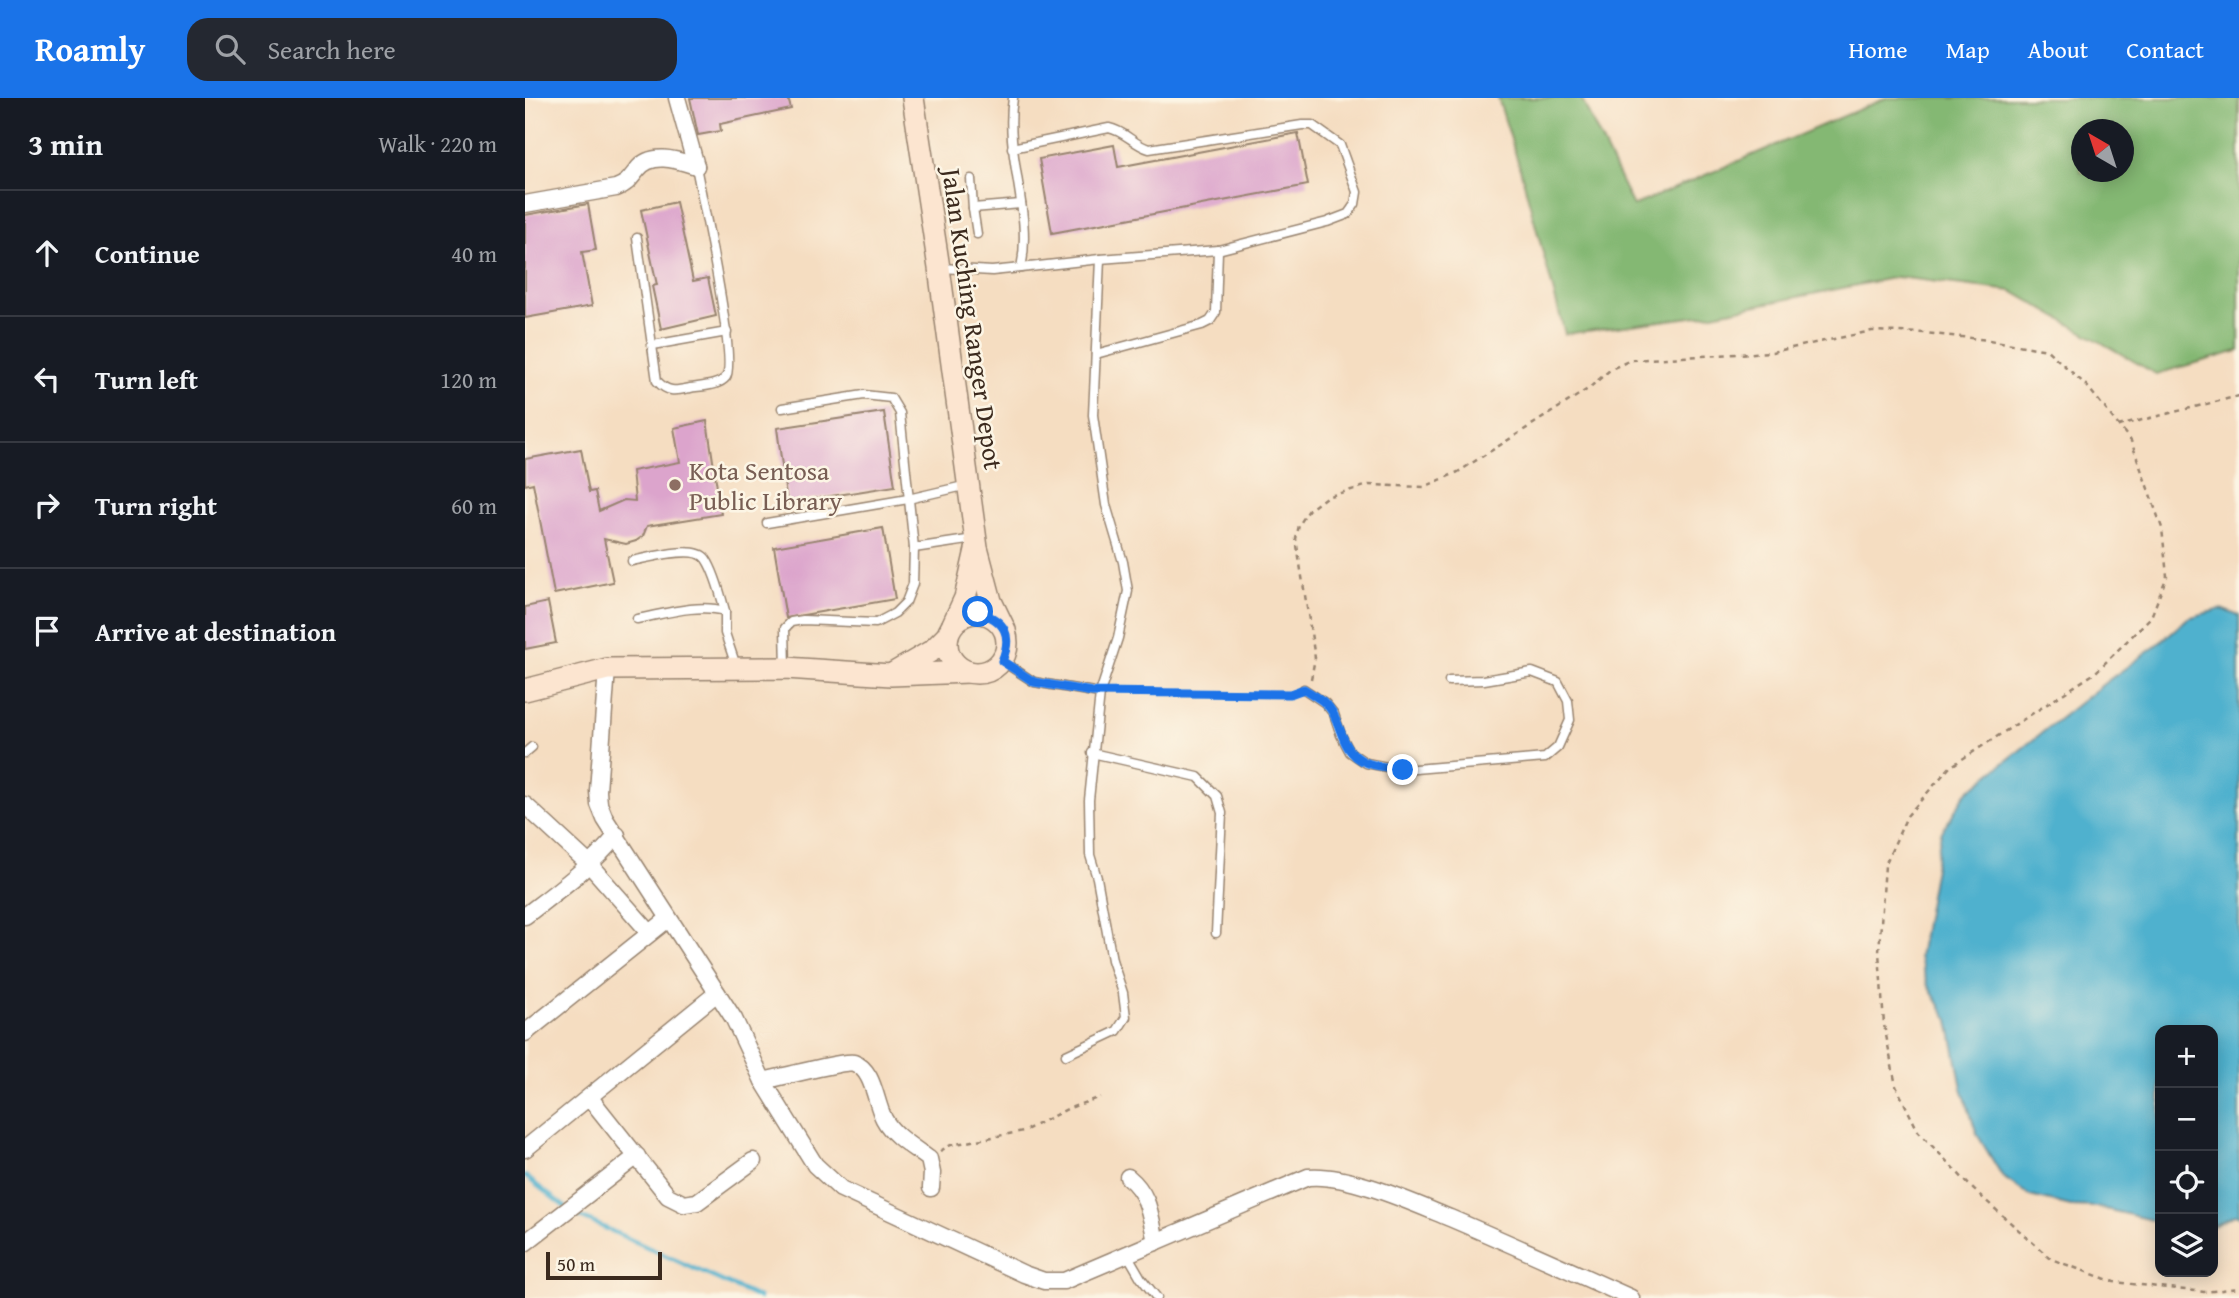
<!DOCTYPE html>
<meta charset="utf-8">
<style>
:root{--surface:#171b24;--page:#242831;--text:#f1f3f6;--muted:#9ea1a6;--line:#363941;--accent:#1a73e8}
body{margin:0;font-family:"Gentium Book Plus",serif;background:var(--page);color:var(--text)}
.controls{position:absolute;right:21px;bottom:21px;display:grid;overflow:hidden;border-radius:14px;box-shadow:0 4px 18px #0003}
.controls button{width:63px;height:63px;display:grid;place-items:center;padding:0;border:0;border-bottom:2px solid var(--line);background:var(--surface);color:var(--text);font:35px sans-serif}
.compass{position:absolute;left:1546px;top:21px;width:63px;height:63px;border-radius:50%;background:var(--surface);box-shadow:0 4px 18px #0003;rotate:321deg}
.scale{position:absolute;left:21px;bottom:18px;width:116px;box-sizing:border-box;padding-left:7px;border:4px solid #3b2a1e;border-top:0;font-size:19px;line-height:24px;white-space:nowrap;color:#3b2a1e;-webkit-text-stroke:5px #fcf5e5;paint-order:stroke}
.stop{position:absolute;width:21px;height:21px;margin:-16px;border:5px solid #1a73e8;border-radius:50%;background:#fff}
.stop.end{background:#1a73e8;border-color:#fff;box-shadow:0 2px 7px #0008}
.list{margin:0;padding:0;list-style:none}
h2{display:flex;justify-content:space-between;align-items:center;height:91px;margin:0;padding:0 28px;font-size:30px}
h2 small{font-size:23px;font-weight:400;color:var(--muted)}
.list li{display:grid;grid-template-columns:46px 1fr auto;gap:21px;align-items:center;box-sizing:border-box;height:126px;padding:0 28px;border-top:2px solid var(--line)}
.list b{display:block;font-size:26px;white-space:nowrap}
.list em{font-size:23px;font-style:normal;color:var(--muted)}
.icon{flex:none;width:38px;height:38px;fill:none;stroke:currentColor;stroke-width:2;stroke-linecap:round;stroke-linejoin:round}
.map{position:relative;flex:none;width:1714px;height:1200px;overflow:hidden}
header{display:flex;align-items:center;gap:42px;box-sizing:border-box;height:98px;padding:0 35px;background:var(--accent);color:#fff}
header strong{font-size:33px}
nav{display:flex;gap:38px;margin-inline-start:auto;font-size:24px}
.search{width:490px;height:63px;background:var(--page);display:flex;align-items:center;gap:18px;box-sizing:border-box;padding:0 24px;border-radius:21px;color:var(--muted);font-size:26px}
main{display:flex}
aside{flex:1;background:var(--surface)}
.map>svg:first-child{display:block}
.forest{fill:#84b873;stroke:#607148;stroke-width:2;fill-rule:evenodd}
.water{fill:#4fb1ce;stroke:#456e76;stroke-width:2}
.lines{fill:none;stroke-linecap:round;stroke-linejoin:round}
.stream{stroke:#4fb1ce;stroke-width:4.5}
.building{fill:#dca4cc}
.lane-casing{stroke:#988470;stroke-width:11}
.street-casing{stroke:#988470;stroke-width:19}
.secondary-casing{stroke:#988470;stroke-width:24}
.path{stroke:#988470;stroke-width:2.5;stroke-dasharray:5 5;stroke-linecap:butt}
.lane{stroke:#fff;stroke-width:8}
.street{stroke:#fff;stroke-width:16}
.secondary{stroke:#fce5d0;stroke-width:21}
.route{stroke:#1a73e8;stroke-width:9}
.education-dot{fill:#8d6e63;stroke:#fcf5e5;stroke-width:2.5}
.labels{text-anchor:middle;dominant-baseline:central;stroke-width:5;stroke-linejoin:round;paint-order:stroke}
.street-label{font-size:26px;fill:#3b2a1e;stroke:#fcf5e5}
.education-label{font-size:26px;fill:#785e54;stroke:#fcf5e5;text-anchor:start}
</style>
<header>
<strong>Roamly</strong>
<div class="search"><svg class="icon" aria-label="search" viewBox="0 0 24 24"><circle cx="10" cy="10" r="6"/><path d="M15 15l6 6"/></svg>Search here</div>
<nav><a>Home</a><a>Map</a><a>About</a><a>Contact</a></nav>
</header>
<main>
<aside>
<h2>3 min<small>Walk · 220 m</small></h2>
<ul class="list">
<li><svg class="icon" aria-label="ahead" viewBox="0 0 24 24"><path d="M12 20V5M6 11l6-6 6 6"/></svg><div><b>Continue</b></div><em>40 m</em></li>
<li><svg class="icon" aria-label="left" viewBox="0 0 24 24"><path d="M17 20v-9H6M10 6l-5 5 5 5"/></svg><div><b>Turn left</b></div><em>120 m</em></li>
<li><svg class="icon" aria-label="right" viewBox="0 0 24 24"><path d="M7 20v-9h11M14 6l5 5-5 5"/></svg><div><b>Turn right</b></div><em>60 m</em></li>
<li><svg class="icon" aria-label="arrive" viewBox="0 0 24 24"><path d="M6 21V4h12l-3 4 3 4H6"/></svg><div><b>Arrive at destination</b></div></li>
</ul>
</aside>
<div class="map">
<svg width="1714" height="1200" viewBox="0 0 1714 1200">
<rect width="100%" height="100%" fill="#fcf5e5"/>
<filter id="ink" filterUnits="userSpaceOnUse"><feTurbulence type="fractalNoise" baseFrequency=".0143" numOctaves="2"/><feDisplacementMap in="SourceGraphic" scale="14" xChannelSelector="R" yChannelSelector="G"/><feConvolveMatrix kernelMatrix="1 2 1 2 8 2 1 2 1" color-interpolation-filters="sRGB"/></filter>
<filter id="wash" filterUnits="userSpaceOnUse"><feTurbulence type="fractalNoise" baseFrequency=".00686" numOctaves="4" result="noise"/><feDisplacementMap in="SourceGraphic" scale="28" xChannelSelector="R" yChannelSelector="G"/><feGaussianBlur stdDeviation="1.57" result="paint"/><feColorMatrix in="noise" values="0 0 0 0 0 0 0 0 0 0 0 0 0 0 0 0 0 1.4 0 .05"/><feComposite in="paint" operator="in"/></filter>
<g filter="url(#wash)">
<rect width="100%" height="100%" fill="#f5ddc1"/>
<path class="forest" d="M973,0H1056L1108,108L1361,0H1714V253L1631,276L1487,193L1372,179L1188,216L1040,236L995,70ZM1556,32H1598V74H1556Z"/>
<polygon class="water" points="1696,511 1714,518 1714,1118 1709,1117 1688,1128 1688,932 1635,932 1635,1124 1572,1109 1546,1108 1505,1098 1478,1079 1452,1036 1437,990 1424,922 1403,888 1394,859 1416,735 1441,695 1581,584 1631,548 1663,520"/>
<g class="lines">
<g class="stream">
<polyline points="0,1078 40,1109"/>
<polyline points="47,1115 234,1200"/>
</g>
</g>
<g id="blocks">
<g class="building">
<polygon points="165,0 263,0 266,11 195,26 196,33 173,37"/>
<polygon points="773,35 783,87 527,135 514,61 589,47 593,69"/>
<polygon points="151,104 168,183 183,180 191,218 136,231 127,188 132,187 116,112"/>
<polygon points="63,106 71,152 57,154 67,208 0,220 0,117"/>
<polygon points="359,314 370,388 262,405 252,330"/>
<polygon points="182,323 196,416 122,428 118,438 111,443 101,446 79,441 88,484 29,496 8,385 0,387 0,361 56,351 64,394 70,393 74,413 99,402 110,403 107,373 155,364 149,330"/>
<polygon points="358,430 370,501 261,520 249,449"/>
<polygon points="23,504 31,545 0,551 0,509"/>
</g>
</g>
</g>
<g filter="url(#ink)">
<use href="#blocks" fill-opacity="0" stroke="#988470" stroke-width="2"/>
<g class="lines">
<g class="lane-casing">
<g id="lane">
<path d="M487,50L584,30C600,33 609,47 624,51L777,27H787L815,47L832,94L830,106L823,116L802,124L693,152L575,161L496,170"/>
<polyline points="446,81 448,110 496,106"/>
<polyline points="448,110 452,136"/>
<path d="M112,140L132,283C143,295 150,293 165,290C176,288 194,288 201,279C213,263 176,97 171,68"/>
<polyline points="575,161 568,317 581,407 598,464 603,493 593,540 575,595"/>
<path d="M417,170L467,173L496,170C508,113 479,57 488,0"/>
<polyline points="128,247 202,234"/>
<polyline points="571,256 677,227 685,223 691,214 693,152"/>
<polyline points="257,310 339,297 366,300 375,315 389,450 388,486 381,504 370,515 351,525 278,522 266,524 260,530 261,570"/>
<polyline points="242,425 383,401 443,387"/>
<polyline points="389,450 449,441"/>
<path d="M107,463C123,460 171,446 181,461C190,474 196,498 200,513"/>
<path d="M112,521C139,516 173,505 200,513V535L211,568"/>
<polyline points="477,563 509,584 575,595 564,702 565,757 572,780 587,862 598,895 601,919 592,933 541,957"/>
<polyline points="779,591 800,605 809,616 816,637 825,654 841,665 878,672 1020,660 1033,649 1045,622 1043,603 1033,584 1007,574 959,582 924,583"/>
<polyline points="0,655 7,649"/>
<polyline points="567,655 673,679 692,698 697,715 691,835"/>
<polyline points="602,1156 616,1180 632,1200"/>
</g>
</g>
<g class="street-casing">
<g id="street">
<polyline points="152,0 171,68"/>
<path d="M0,106L91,90C102,86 105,81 112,72C126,53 152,62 171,68"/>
<path d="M82,571L73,693L74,706L80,721L209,921L238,983L290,1067L316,1091L499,1176L519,1183H539L783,1079C822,1075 888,1105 925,1120C986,1146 1046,1173 1106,1200"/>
<polyline points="0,707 64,766 125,835"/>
<path d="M0,818C32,793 66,769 92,737"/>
<polyline points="0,935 143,821"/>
<path d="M238,983C253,980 320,962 329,965C349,972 350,1004 359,1021C368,1038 388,1049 404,1061L407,1075L406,1090"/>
<polyline points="65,1000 143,1098 159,1106 172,1104 228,1063"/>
<polyline points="0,1051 192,895"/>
<path d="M603,1079C625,1097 625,1118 631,1144"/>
<polyline points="0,1145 112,1058"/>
</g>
</g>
<g class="secondary-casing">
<g id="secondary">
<polyline points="388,0 414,170 452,450 466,503 480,532"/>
<circle cx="452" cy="545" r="30"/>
<polyline points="428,526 440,500 451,452"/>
<polyline points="367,576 408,552 423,537"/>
<polyline points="0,592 82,571 261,570 366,577 444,574"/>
</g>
</g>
<g class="path">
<polyline points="1593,328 1714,298"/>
<polyline points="786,581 790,560 771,441 774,427 784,412 801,399 844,387 899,389 933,374 1063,291 1086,271 1106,262 1247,254 1347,233 1399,235 1464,242 1522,252 1562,288 1606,343 1637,430 1642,478 1626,519 1570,575 1425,669 1382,718 1360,767 1354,854 1359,927 1371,988 1393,1033 1448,1091 1526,1161 1589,1184 1679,1194 1714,1190"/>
<polyline points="589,594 768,595"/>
<polyline points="415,1053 426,1047 499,1033 542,1011 575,999"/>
</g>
<use href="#lane" class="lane"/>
<use href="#street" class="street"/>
<use href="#secondary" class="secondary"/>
</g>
</g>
<g class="lines" filter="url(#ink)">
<path class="route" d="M453,514C480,522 488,537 477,563L509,584L567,594L765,596L779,591C790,598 801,603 808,615C818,634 818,654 840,664C851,669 866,669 878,672"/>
</g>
<circle class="education-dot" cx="150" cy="387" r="7"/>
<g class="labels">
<g class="street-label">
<text transform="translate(448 221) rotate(82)">Jalan Kuching Ranger Depot</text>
</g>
<g class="education-label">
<text x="164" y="372">Kota Sentosa<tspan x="164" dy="30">Public Library</tspan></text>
</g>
</g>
</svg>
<div class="controls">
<button>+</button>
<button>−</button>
<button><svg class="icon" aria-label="locate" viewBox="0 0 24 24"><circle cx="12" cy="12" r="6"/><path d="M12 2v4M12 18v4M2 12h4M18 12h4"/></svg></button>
<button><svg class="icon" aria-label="layers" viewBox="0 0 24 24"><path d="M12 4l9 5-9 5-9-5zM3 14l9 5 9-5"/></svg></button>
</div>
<svg class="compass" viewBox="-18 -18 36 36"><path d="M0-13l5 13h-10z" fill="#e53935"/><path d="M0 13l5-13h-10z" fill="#9ea1a6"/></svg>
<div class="scale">50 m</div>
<div class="stop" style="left:453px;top:514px"></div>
<div class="stop end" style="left:878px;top:672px"></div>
</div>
</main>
